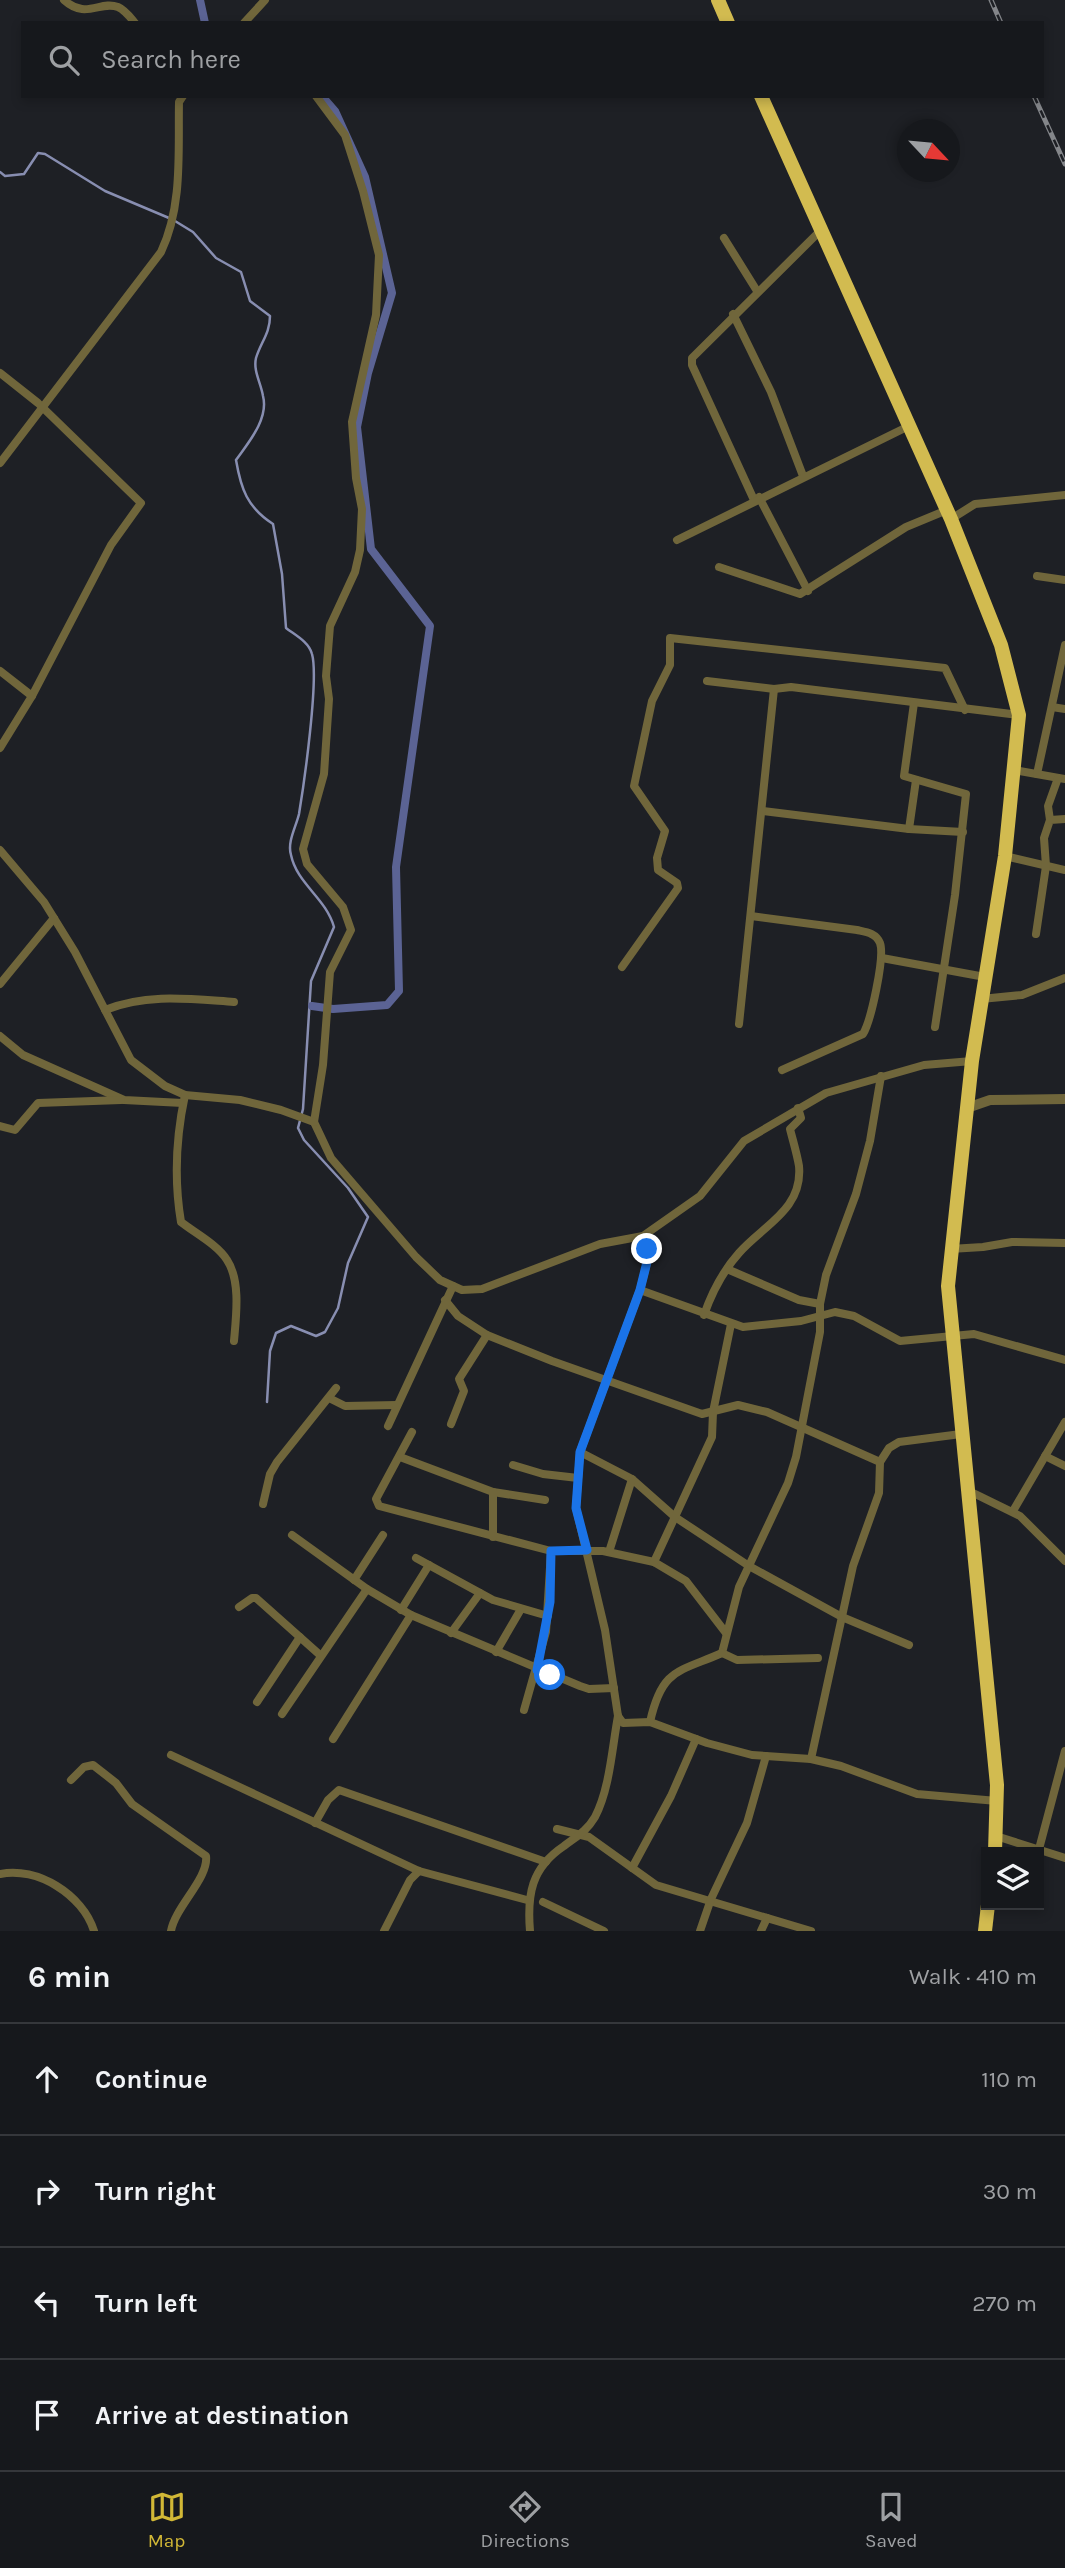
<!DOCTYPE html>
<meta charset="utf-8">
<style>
:root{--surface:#16181c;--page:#1f2125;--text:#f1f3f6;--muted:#9ea0a3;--line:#35373b;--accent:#d1b736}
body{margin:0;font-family:Karla,sans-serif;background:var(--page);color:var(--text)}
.controls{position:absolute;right:21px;bottom:21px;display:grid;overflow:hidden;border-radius:0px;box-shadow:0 4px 10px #0003}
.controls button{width:63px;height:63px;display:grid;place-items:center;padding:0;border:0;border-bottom:2px solid var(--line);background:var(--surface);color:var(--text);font:35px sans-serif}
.compass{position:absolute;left:897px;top:119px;width:63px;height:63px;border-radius:50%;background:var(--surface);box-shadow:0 4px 10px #0003;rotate:116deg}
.stop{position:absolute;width:21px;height:21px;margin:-16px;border:5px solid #1a73e8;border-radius:50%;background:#fff}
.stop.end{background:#1a73e8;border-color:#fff;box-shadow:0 2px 7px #0008}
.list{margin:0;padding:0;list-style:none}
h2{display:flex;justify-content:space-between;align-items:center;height:91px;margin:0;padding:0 28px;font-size:30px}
h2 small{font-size:23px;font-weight:400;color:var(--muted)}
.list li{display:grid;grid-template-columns:46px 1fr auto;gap:21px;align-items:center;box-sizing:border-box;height:112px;padding:0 28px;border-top:2px solid var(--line)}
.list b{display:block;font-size:26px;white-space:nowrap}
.list em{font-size:23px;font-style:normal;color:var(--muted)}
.icon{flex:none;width:38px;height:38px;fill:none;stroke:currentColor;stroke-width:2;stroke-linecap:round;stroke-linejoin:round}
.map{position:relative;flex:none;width:1065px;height:1931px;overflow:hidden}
.search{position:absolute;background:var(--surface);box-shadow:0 4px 10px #0003;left:21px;right:21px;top:21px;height:77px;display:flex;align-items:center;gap:18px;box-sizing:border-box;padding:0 24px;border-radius:0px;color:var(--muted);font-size:26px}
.sheet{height:539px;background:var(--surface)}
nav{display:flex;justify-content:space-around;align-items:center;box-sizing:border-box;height:98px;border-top:2px solid var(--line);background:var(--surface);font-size:19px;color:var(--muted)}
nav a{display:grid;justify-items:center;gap:4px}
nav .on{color:var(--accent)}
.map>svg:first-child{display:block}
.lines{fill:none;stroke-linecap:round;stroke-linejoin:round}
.stream{stroke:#888eb1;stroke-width:2.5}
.canal{stroke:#5b6394;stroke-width:8}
.minor{stroke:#70663b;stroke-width:8}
.tertiary{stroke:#70663b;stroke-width:10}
.trunk{stroke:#d2bb50;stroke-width:14}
.rail-casing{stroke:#84868a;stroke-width:5}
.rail{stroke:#1e2025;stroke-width:2.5;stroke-dasharray:8;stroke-linecap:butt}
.route{stroke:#1a73e8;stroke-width:9}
</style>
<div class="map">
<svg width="1065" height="1931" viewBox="0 0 1065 1931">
<rect width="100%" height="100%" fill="#1e2025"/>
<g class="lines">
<g class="stream">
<polyline points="0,172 5,176 24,174 38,153 45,154 105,191 169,218"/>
<path d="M175,221L193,232L216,258L241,272L250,301L270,316C270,333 261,342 256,358C253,371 261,383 263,396C269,419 248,443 236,460C241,489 247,507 273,524L282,574L286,628C295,635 309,642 312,654C319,679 304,784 299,814C296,827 287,842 291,855C297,884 326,898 334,927L311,981L303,1109L298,1128L304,1140L348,1188L368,1217L348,1263L338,1308L325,1332L316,1336L291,1326L276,1333L270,1351L267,1402"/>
</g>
<g class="canal">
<polyline points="200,0 205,23"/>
<polyline points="312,1006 333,1009 387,1005 399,991 396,867 430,626 371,549 357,427 368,373 392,293 365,177 335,111 322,96"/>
</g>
<g class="minor">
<path d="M64,0C86,20 100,0 118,7C125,10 130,17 135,23"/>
<polyline points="244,23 265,0"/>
<polyline points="316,96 345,135 363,191 379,255 376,315 352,422 356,478 362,509 360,550 355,572 330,626 326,676 329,699 324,774 303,849 307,864 343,907 351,930 330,972 323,1065 314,1122 331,1158 416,1257 440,1280 462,1290 482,1289 600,1244 643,1236 700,1196 744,1141 826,1093 924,1065 972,1061"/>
<polyline points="724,238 757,291"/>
<polyline points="733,314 771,392 803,476"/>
<polyline points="0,373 38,403 141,503 111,545 32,696 0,748"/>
<path d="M0,463L161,252C183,206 178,151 179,102L183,96"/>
<polyline points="759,497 808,591"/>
<polyline points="754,500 692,365 692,358 821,230"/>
<polyline points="951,519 975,504 1065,495"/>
<polyline points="677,540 909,426"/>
<polyline points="719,567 800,594 906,527 947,510"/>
<polyline points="1037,576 1065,580"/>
<polyline points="0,671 32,696"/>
<polyline points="707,681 774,689 791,687 1019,715"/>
<polyline points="914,703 904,776 966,794 955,895 935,1027"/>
<polyline points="1052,707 1065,709"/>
<polyline points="1014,770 1065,779"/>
<polyline points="1037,774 1065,645"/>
<polyline points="763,811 909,829 963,832"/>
<polyline points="1050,820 1048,806 1058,778"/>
<polyline points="909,829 916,780"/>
<polyline points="0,850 44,902 75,952 131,1060 165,1086 185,1095 240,1100 281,1110 314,1122"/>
<polyline points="1005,856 1065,870"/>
<path d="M751,916L857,930C866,932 876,933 880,943C885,957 871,1021 863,1034L782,1070"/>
<polyline points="1036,934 1046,866 1044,838 1050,820 1065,819"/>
<polyline points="882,958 985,977"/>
<polyline points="622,967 678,888 677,883 658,870 657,858 665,831 634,786 652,701 670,665 670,638 945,668 965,710"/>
<polyline points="0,984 54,918"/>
<polyline points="981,999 1022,995 1065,978"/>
<path d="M105,1010C147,993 190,999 234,1002"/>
<polyline points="739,1024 774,689"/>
<polyline points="0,1036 23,1055 124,1100 183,1103"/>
<path d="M185,1095C176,1137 174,1180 181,1222C195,1233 218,1245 227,1260C241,1281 236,1317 234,1341"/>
<polyline points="0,1126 15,1130 38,1103 121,1100"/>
<polyline points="643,1236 648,1259 640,1290 580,1452 576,1508 605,1630 618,1716 623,1723 650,1722 707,1743 752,1755 811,1759 841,1766 917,1794 997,1801"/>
<polyline points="950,1249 983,1247 1012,1242 1065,1243"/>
<polyline points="727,1269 799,1300 820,1304"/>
<polyline points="640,1290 743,1327 801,1321 835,1312 854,1316 900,1341 974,1334 1065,1360"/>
<polyline points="445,1300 458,1316 487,1335 552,1361 702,1414 738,1405 767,1412 880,1462"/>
<path d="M704,1315C712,1292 723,1271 739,1253C762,1226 803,1210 799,1166C797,1154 793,1141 790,1129L801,1118L798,1108"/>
<polyline points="329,1398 345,1406 397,1405"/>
<polyline points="451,1424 464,1391 459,1379 487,1335"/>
<polyline points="388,1426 453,1286"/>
<polyline points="412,1432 376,1499 379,1506 551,1551 603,1551 654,1562 686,1581 726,1633"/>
<polyline points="580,1452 632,1479 675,1517 749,1566 842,1617 909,1645"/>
<polyline points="1045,1456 1065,1466"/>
<polyline points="400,1457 493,1492 545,1500"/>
<polyline points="513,1465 543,1474 578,1478"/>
<polyline points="967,1490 1020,1516 1065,1561"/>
<polyline points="263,1504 270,1474 277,1462 336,1388"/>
<polyline points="1013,1511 1065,1422"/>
<polyline points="292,1535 367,1589 411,1615 580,1686 589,1689 614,1688"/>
<polyline points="493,1537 493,1492"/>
<polyline points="609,1552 632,1479"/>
<polyline points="416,1558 493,1600 548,1616"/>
<polyline points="654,1562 712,1437 713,1412 731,1324"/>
<polyline points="354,1580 383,1535"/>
<polyline points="239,1607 252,1598 256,1598 320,1655"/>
<polyline points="401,1610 429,1565"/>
<polyline points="451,1633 480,1593"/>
<polyline points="496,1652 521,1609"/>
<polyline points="722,1653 739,1587 788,1483 796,1457 820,1332 820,1304 826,1275 856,1194 870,1141 881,1076"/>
<polyline points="722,1653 737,1660 818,1658"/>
<polyline points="257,1702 300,1637"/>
<polyline points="524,1710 546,1632 551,1551"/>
<polyline points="282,1714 367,1589"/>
<path d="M650,1722C662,1668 679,1672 722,1653"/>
<polyline points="333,1739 411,1615"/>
<polyline points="171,1755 419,1871 527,1900"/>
<polyline points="811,1759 853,1566 879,1493 880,1462 889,1448 899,1442 961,1434"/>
<path d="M71,1780L84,1767L93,1765L116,1783L132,1804L206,1856C209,1878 175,1907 171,1931"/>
<polyline points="315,1823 328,1800 339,1790 546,1862"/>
<polyline points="557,1829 589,1837 656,1885 811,1931"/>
<polyline points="996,1836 1065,1858"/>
<polyline points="1039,1849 1065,1751"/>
<polyline points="632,1868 671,1796 696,1739"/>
<path d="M0,1874C37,1866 83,1895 94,1931"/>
<polyline points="543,1902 604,1931"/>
<polyline points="384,1931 410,1880 419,1871"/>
<path d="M530,1931C527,1895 531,1868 564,1846C577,1836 586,1832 595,1817C610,1788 612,1748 618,1716"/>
<polyline points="700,1931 711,1899 747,1823 766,1756"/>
<polyline points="761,1931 767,1918"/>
</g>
<polyline class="tertiary" points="967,1108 990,1100 1065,1099"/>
<g class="trunk">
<polyline points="718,0 728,23"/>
<polyline points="761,96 951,519 1001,645 1019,715 1005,856 972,1061 948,1286 997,1785 995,1852"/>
<polyline points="985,1931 988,1905"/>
</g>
<g class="rail-casing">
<g id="rail">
<polyline points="991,0 1001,23"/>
<polyline points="1034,96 1065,164"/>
</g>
</g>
<use href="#rail" class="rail"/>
</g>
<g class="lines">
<polyline class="route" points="550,1675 537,1670 550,1602 551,1551 587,1550 576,1508 580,1452 640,1290 648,1258 647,1249"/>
</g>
</svg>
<div class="controls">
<button><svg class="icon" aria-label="layers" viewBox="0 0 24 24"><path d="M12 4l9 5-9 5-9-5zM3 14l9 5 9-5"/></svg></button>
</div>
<svg class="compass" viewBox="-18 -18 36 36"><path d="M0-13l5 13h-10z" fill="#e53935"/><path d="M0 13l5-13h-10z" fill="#9ea0a3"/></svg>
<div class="stop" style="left:550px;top:1675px"></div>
<div class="stop end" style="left:647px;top:1249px"></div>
<div class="search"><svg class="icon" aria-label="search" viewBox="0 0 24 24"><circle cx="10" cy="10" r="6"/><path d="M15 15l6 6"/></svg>Search here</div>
</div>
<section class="sheet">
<h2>6 min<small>Walk · 410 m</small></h2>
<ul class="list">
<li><svg class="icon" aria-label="ahead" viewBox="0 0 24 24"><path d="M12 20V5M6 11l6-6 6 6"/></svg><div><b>Continue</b></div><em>110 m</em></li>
<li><svg class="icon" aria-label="right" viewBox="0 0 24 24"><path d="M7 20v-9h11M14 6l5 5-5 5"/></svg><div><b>Turn right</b></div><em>30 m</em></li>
<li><svg class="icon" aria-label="left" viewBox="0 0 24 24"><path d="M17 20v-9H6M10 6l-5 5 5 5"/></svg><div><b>Turn left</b></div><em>270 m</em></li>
<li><svg class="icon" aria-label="arrive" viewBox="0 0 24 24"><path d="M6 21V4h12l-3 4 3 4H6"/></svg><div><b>Arrive at destination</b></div></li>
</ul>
</section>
<nav>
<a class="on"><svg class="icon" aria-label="map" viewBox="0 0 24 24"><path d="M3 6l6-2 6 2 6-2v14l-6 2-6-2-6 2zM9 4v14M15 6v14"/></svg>Map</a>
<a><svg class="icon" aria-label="directions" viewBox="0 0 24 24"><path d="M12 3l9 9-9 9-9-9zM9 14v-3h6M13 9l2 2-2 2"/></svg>Directions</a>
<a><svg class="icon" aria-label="saved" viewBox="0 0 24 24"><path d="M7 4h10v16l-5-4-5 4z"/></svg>Saved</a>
</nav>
